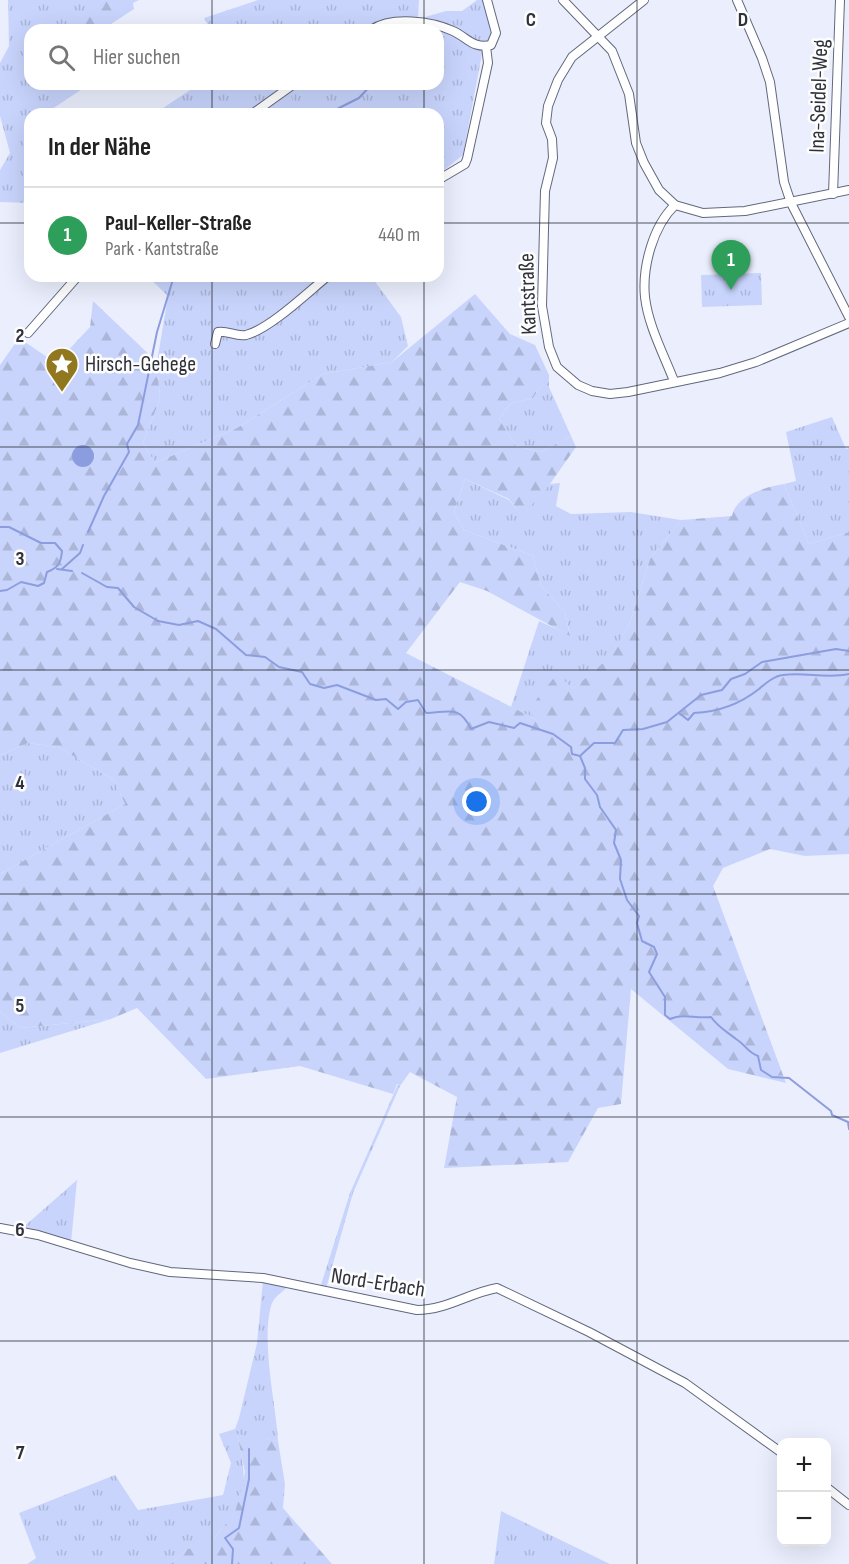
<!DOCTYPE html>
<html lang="de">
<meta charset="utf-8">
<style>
:root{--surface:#fff;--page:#f6f6f6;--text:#222;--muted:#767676;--line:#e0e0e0;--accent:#d93025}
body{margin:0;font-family:"Sofia Sans Condensed",sans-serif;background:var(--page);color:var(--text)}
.controls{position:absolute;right:18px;bottom:18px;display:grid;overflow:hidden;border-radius:12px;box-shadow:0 6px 24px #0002}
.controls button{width:54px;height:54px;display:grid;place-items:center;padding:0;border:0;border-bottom:2px solid var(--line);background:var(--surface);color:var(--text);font:30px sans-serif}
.you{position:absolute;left:477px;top:802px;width:21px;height:21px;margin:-15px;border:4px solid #fff;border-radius:50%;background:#1a73e8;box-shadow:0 0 0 9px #1a73e833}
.badge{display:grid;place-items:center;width:39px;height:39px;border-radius:50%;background:var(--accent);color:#fff;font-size:20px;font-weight:700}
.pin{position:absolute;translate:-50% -50px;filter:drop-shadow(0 2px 3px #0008)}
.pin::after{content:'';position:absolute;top:32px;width:21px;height:18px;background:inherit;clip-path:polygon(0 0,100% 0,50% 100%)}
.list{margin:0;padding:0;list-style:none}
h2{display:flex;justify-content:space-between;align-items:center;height:78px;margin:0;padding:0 24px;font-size:26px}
h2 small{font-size:20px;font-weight:400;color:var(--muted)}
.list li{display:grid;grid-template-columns:39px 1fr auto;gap:18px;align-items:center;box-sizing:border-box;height:96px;padding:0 24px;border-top:2px solid var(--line)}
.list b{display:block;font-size:22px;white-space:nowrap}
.list p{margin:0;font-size:20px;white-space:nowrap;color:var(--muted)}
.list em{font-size:20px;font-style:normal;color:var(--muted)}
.icon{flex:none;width:33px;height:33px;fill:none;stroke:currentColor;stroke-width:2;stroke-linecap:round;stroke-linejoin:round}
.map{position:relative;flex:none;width:849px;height:1564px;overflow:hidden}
.search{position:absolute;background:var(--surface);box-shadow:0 6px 24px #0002;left:24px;top:24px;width:420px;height:66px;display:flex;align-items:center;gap:15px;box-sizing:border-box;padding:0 21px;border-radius:18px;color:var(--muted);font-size:22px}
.panel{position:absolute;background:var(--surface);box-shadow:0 6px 24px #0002;left:24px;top:108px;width:420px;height:174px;border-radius:18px}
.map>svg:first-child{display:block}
.grass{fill:url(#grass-tufts)}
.forest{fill:url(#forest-firs)}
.garden{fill:#c8d4fc}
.water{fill:#8c9ddf}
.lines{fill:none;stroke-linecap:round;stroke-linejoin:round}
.stream{stroke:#8c9ddf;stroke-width:2}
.minor-casing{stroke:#62687c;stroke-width:10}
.minor{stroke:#fff;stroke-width:8}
.grid{fill:none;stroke:#30323b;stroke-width:1.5;stroke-opacity:0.55}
.labels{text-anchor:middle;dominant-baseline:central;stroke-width:5;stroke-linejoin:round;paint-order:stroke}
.street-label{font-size:22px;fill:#30323b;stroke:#fdfdfd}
.poi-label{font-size:22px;fill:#30323b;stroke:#fdfdfd;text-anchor:start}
.grid-label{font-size:20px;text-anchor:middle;font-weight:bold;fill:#30323b;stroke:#fdfdfd;stroke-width:5;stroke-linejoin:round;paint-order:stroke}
</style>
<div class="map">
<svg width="849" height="1564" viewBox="0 0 849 1564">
<defs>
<pattern id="grass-tufts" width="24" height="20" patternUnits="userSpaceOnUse" patternTransform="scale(1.5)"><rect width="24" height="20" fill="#c8d4fc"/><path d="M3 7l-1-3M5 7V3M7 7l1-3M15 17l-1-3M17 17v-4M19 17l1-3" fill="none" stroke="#acb6d9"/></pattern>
<pattern id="forest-firs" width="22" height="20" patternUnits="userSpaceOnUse" patternTransform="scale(1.5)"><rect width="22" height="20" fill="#c8d4fc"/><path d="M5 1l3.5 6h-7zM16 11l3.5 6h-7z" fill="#acb6d9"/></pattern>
</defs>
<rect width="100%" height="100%" fill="#ebeffd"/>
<g class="grass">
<polygon points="8,0 104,0 81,17 87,26 108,26 102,30 30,30 30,84 90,84 52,109 55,114 30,114 30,203 0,202 0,170 10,153 0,116 0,63 9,46"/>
<polygon points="258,0 419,0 418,19 446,11 462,11 477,0 483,0 493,35 489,42 484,43 463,155 438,175 438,114 154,114 199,84 438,84 438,30 211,30 204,18"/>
<polygon points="761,273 762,305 702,307 701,275"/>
<polygon points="147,276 371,276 401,317 408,346 392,362 323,374 237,428 155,463 143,443 160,399 157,362 168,296"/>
<polygon points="540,387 549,387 571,436 541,452 516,446 499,419 510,404 533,398"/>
<polygon points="832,417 846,449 849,448 849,532 809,544 784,484 796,481 786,432"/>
<polygon points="465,479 509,500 522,515 550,484 560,483 556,506 571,514 631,512 681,520 650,559 630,623 610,658 573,689 557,675 539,721 511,707 539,621 570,635 565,612 541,586 533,556 464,530 454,512"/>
<polygon points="28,743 58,747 114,780 125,804 0,874 0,755"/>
<polygon points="0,1011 20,1028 111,1019 0,1053"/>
<polygon points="398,1084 400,1086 353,1193 325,1292 319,1291 350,1193"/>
<polygon points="77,1180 71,1243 20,1230"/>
<path d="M263,1280L292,1284C286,1289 275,1296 272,1303C260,1338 276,1403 278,1441L237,1435C243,1459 250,1491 234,1514C226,1524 217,1534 210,1545L187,1549L171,1564H27L36,1558L19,1513L115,1475L138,1510L223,1495L231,1463L219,1434L235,1429L239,1418L257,1343Z"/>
<polygon points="501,1511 610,1564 494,1564"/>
</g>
<g class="forest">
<polygon points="104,0 139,0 133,3 134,9 108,26 86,26 80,16"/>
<path d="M475,294L510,334L535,345L549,375V387H540L533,398L510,404L499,419L516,446L541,452L571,436L576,447L550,484L522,516L509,499L465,479L454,512L464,530L533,556L541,586L565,612L570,636L487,591L460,582L406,653L537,720L528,710L557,674L573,689L610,657L630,623L650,559L681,520L732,516C736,495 766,487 784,484L809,544L849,532V854L805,856L770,849L723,868L713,886L786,1083L728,1069L631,989L621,1104L598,1108L568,1162L444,1168L457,1097L410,1072L400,1086L397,1084L393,1094L300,1066L206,1079L137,1008L111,1019L20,1028L0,1011V874L125,804L114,780L58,747L28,743L0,755V365L19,338L53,361L61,358L90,327L93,301L157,362L160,399L143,443L155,463L237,428L323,374L392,362Z"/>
<polygon points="237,1434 278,1441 285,1484 283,1508 332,1564 171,1564 187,1549 210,1544 235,1512 241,1491 245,1472"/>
</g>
<polygon class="garden" points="290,93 298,114 270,114 267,108"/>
<circle class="water" cx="83" cy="456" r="11"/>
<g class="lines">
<g class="stream">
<polyline points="327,114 359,98 372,84"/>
<path d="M0,527H9L41,543H55L62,551C61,563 58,568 47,572L44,583L38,586L21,582L7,590L0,591"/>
<polyline points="88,532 104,496 129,452 127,444 138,425 157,332 174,276"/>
<polyline points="57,569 72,571"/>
<polyline points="62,569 80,553 83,545"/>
<path d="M82,573L107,587L118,588L134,607L158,621L179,625L198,621L216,629L246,655L265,657L279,667L302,672L310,684L324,688L337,685L376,700L386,699L398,709L406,702L418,700L426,713C450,712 459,705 471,729L489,722L514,728L520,723L553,734L571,747L572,754L580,756"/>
<path d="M679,713L688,720L694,713C718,712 740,704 759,689C766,683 774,676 783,675C805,672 827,679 849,674"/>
<path d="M580,756L585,768V779L597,795L600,807L616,830L614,843L621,860L620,879L627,900L639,916L637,923L642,941L654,947L657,954L649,972L665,997V1015L670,1019C685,1013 694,1019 711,1017C719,1028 726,1031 736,1039C746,1045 747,1052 758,1056L761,1070L772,1077L789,1078L831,1111L832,1115L848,1122L849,1129"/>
<polyline points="580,756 594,743 615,743 623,730 643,729 667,722 701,695 722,690 731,679 745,674 762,662 836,649 849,651"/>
<polyline points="232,1564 233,1549 225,1538 239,1528 249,1479 249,1449"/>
</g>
<g class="minor-casing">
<g id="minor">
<polyline points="563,0 612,51 629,94 636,143 644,163 659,190 675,205 703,213 745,211 849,190"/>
<polyline points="644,0 572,57 558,80 548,106 546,123 552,139 553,158 545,191 542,306 549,347 557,367 578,385 592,391 610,394 628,392 720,373 756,362 849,323"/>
<polyline points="737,0 762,58 770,82 784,182 791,203 849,317"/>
<path d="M371,30C392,16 431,21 453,31C468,38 473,49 491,45L496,33L487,0"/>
<polyline points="252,114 294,84"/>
<polyline points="438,180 465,164 467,159 488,63 486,46"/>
<polyline points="833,194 840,0"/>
<polyline points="28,333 78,276"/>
<path d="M215,344L218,332C227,330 236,337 246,335C270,329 308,292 328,276"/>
<path d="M674,381C664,355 648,325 645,297C642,267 653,226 675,205"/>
<path d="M0,1228L38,1235L130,1263L170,1272L263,1278L417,1310C446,1310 469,1293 497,1288L589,1332L685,1383L782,1453"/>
<polyline points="826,1487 849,1505"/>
</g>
</g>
<use href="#minor" class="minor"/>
</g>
<path class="grid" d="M212,0V30M424,0V30M637,0V1564M212,84V114M424,84V114M0,223H30M438,223H849M212,276V1564M424,276V1564M0,447H849M0,670H849M0,894H849M0,1117H849M0,1341H849"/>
<defs>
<g id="sight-pin" transform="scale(1.725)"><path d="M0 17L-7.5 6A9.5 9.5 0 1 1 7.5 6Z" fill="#91781e" stroke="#fdfdfd"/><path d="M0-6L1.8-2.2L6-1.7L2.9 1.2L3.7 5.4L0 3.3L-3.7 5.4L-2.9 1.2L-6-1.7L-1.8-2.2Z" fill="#fff"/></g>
</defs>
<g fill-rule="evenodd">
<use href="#sight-pin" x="62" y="364"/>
</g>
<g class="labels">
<g class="street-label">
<text transform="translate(819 96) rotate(-88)">Ina-Seidel-Weg</text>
<text transform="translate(528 294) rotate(-92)">Kantstraße</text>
<text transform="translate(378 1283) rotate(9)">Nord-Erbach</text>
</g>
<g class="poi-label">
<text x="85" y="364">Hirsch-Gehege</text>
</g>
</g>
<g class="grid-label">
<text x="531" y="26">C</text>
<text x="743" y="26">D</text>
<text x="20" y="342">2</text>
<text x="20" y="565">3</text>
<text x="20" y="789">4</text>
<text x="20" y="1012">5</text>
<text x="20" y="1236">6</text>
<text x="20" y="1459">7</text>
</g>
</svg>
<div class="controls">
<button>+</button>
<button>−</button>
</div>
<div class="you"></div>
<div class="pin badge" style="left:731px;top:290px;background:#2e9e5b">1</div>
<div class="search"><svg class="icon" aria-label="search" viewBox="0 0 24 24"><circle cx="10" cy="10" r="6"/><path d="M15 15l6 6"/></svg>Hier suchen</div>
<section class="panel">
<h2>In der Nähe<small></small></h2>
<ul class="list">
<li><span class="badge" style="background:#2e9e5b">1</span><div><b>Paul-Keller-Straße</b><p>Park · Kantstraße</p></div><em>440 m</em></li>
</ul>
</section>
</div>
